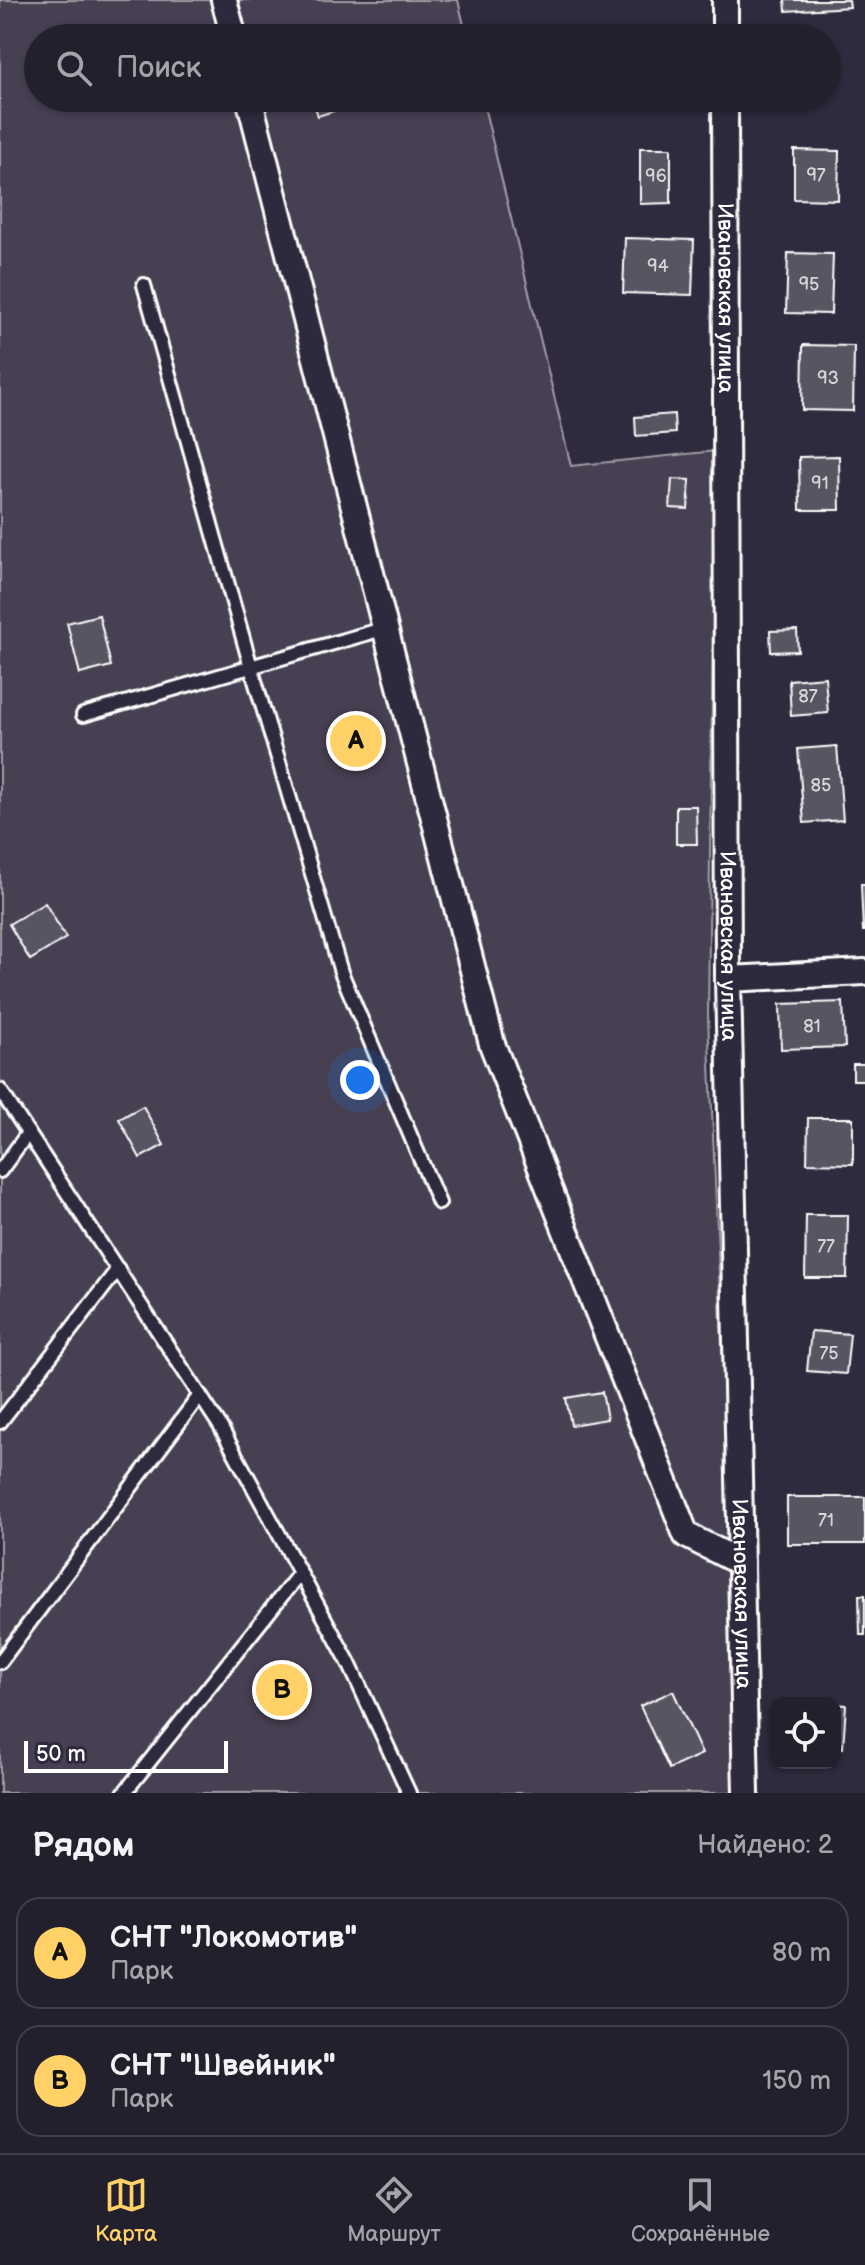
<!DOCTYPE html>
<html lang="ru">
<meta charset="utf-8">
<style>
:root{--surface:#23202e;--page:#2f2d3a;--text:#f1f3f6;--muted:#a3a3aa;--line:#403e4a;--accent:#ffd166}
body{margin:0;font-family:"Balsamiq Sans",sans-serif;background:var(--page);color:var(--text)}
.controls{position:absolute;right:24px;bottom:24px;display:grid;overflow:hidden;border-radius:16px;box-shadow:0 2px 6px #0004}
.controls button{width:72px;height:72px;display:grid;place-items:center;padding:0;border:0;border-bottom:2px solid var(--line);background:var(--surface);color:var(--text);font:40px sans-serif}
.scale{position:absolute;left:24px;bottom:20px;width:204px;box-sizing:border-box;padding-left:8px;border:4px solid #fff;border-top:0;font-size:22px;line-height:28px;white-space:nowrap;color:#fff;-webkit-text-stroke:6px #2f2a3d;paint-order:stroke}
.you{position:absolute;left:360px;top:1080px;width:28px;height:28px;margin:-20px;border:6px solid #fff;border-radius:50%;background:#1a73e8;box-shadow:0 0 0 12px #1a73e833}
.badge{display:grid;place-items:center;width:52px;height:52px;border-radius:50%;background:var(--accent);color:#111;font-size:26px;font-weight:700}
.pin{position:absolute;translate:-50% -50%;border:4px solid #fff;box-shadow:0 2px 8px #0006}
.list{margin:0;padding:0;list-style:none}
h2{display:flex;justify-content:space-between;align-items:center;height:104px;margin:0;padding:0 32px;font-size:34px}
h2 small{font-size:26px;font-weight:400;color:var(--muted)}
.list li{display:grid;grid-template-columns:52px 1fr auto;gap:24px;align-items:center;box-sizing:border-box;height:112px;margin:0 16px 16px;padding:0 16px;border:2px solid var(--line);border-radius:24px}
.list b{display:block;font-size:30px;white-space:nowrap}
.list p{margin:0;font-size:26px;white-space:nowrap;color:var(--muted)}
.list em{font-size:26px;font-style:normal;color:var(--muted)}
.icon{flex:none;width:44px;height:44px;fill:none;stroke:currentColor;stroke-width:2;stroke-linecap:round;stroke-linejoin:round}
.map{position:relative;flex:none;width:865px;height:1793px;overflow:hidden}
.search{position:absolute;background:var(--surface);box-shadow:0 2px 6px #0004;left:24px;right:24px;top:24px;height:88px;display:flex;align-items:center;gap:20px;box-sizing:border-box;padding:0 28px;border-radius:44px;color:var(--muted);font-size:30px}
.sheet{height:360px;background:var(--surface)}
nav{display:flex;justify-content:space-around;align-items:center;box-sizing:border-box;height:112px;border-top:2px solid var(--line);background:var(--surface);font-size:22px;color:var(--muted)}
nav a{display:grid;justify-items:center;gap:4px}
nav .on{color:var(--accent)}
.map>svg:first-child{display:block}
.green{fill:#464152;stroke:#a2a0a8;stroke-width:2}
.building{fill:#595564;stroke:#fff;stroke-width:2}
.lines{fill:none;stroke-linecap:round;stroke-linejoin:round}
.service-casing{stroke:#fff;stroke-width:18}
.minor-casing{stroke:#fff;stroke-width:30}
.service{stroke:#2f2a3d;stroke-width:12}
.minor{stroke:#2f2a3d;stroke-width:24}
.labels{text-anchor:middle;dominant-baseline:central;stroke-width:7;stroke-linejoin:round;paint-order:stroke}
.number-label{font-size:18px;fill:#d6d4d8}
.street-label{font-size:22px;fill:#fff;stroke:#2f2a3d}
</style>
<div class="map">
<svg width="865" height="1793" viewBox="0 0 865 1793">
<rect width="100%" height="100%" fill="#2f2a3d"/>
<filter id="ink" filterUnits="userSpaceOnUse"><feTurbulence type="fractalNoise" baseFrequency=".0125" numOctaves="2"/><feDisplacementMap in="SourceGraphic" scale="16" xChannelSelector="R" yChannelSelector="G"/><feConvolveMatrix kernelMatrix="1 2 1 2 8 2 1 2 1" color-interpolation-filters="sRGB"/></filter>
<g filter="url(#ink)">
<polygon class="green" points="0,0 458,0 467,38 38,38 38,98 482,98 571,466 715,451 708,1016 732,1581 734,1793 0,1793"/>
<g class="building">
<polygon points="785,0 849,0 850,7 786,11"/>
<polygon points="312,98 347,98 349,106 318,116"/>
<rect x="616" y="98" width="57" height="3"/>
<polygon points="640,148 671,148 671,203 640,204"/>
<polygon points="794,150 839,151 838,200 794,199"/>
<polygon points="625,238 694,240 692,295 623,293"/>
<polygon points="788,253 833,254 831,314 786,313"/>
<polygon points="803,345 854,346 853,411 802,410"/>
<polygon points="674,414 675,433 636,436 635,417"/>
<polygon points="839,456 840,510 800,510 799,457"/>
<polygon points="672,479 690,480 688,509 670,508"/>
<polygon points="99,615 111,666 80,674 67,623"/>
<polygon points="797,630 798,651 771,652 770,631"/>
<polygon points="825,677 828,713 791,716 789,680"/>
<polygon points="837,746 843,820 804,823 798,749"/>
<polygon points="676,806 696,806 697,844 676,844"/>
<polygon points="861,884 865,884 865,931 863,931"/>
<polygon points="45,903 66,938 30,960 9,924"/>
<polygon points="843,1002 845,1047 781,1049 780,1004"/>
<rect x="853" y="1064" width="12" height="16"/>
<polygon points="143,1106 164,1145 140,1158 119,1119"/>
<polygon points="808,1118 853,1118 853,1164 807,1163"/>
<polygon points="806,1215 848,1215 847,1278 805,1278"/>
<polygon points="811,1331 850,1334 846,1374 807,1371"/>
<polygon points="602,1392 607,1419 571,1425 566,1398"/>
<rect x="787" y="1497" width="78" height="47"/>
<polygon points="859,1595 865,1595 865,1635 860,1635"/>
<polygon points="673,1691 702,1754 669,1769 640,1706"/>
<polygon points="835,1704 846,1705 843,1748 835,1747"/>
</g>
<g class="lines">
<g class="service-casing">
<g id="service">
<polyline points="144,285 251,667 341,972 439,1203"/>
<polyline points="83,715 386,628"/>
<polyline points="0,1090 220,1426 348,1661 409,1793"/>
<polyline points="0,1171 28,1133"/>
<polyline points="0,1422 118,1269"/>
<polyline points="0,1662 200,1395"/>
<polyline points="124,1793 300,1573"/>
</g>
</g>
<g class="minor-casing">
<g id="minor">
<polyline points="224,0 234,38"/>
<polyline points="725,0 725,38"/>
<polyline points="249,98 492,1044 686,1535 741,1563"/>
<path id="s1" d="M725,98L728,979L746,1793"/>
<polyline points="728,979 865,972"/>
</g>
</g>
<use href="#service" class="service"/>
<use href="#minor" class="minor"/>
</g>
</g>
<g class="labels">
<g class="number-label">
<text x="816" y="175">97</text>
<text x="656" y="176">96</text>
<text x="658" y="266">94</text>
<text x="809" y="284">95</text>
<text x="828" y="378">93</text>
<text x="820" y="483">91</text>
<text x="808" y="696">87</text>
<text x="821" y="785">85</text>
<text x="812" y="1026">81</text>
<text x="826" y="1246">77</text>
<text x="829" y="1353">75</text>
<text x="826" y="1520">71</text>
</g>
<g class="street-label">
<text stroke="none"><textPath href="#s1" startOffset="200">Ивановская улица</textPath></text>
<text stroke="none"><textPath href="#s1" startOffset="848">Ивановская улица</textPath></text>
<text stroke="none"><textPath href="#s1" startOffset="1496">Ивановская улица</textPath></text>
</g>
</g>
</svg>
<div class="controls">
<button><svg class="icon" aria-label="locate" viewBox="0 0 24 24"><circle cx="12" cy="12" r="6"/><path d="M12 2v4M12 18v4M2 12h4M18 12h4"/></svg></button>
</div>
<div class="scale">50 m</div>
<div class="you"></div>
<div class="pin badge" style="left:356px;top:741px">A</div>
<div class="pin badge" style="left:282px;top:1690px">B</div>
<div class="search"><svg class="icon" aria-label="search" viewBox="0 0 24 24"><circle cx="10" cy="10" r="6"/><path d="M15 15l6 6"/></svg>Поиск</div>
</div>
<section class="sheet">
<h2>Рядом<small>Найдено: 2</small></h2>
<ul class="list">
<li><span class="badge">A</span><div><b>СНТ &quot;Локомотив&quot;</b><p>Парк</p></div><em>80 m</em></li>
<li><span class="badge">B</span><div><b>СНТ &quot;Швейник&quot;</b><p>Парк</p></div><em>150 m</em></li>
</ul>
</section>
<nav>
<a class="on"><svg class="icon" aria-label="map" viewBox="0 0 24 24"><path d="M3 6l6-2 6 2 6-2v14l-6 2-6-2-6 2zM9 4v14M15 6v14"/></svg>Карта</a>
<a><svg class="icon" aria-label="directions" viewBox="0 0 24 24"><path d="M12 3l9 9-9 9-9-9zM9 14v-3h6M13 9l2 2-2 2"/></svg>Маршрут</a>
<a><svg class="icon" aria-label="saved" viewBox="0 0 24 24"><path d="M7 4h10v16l-5-4-5 4z"/></svg>Сохранённые</a>
</nav>
